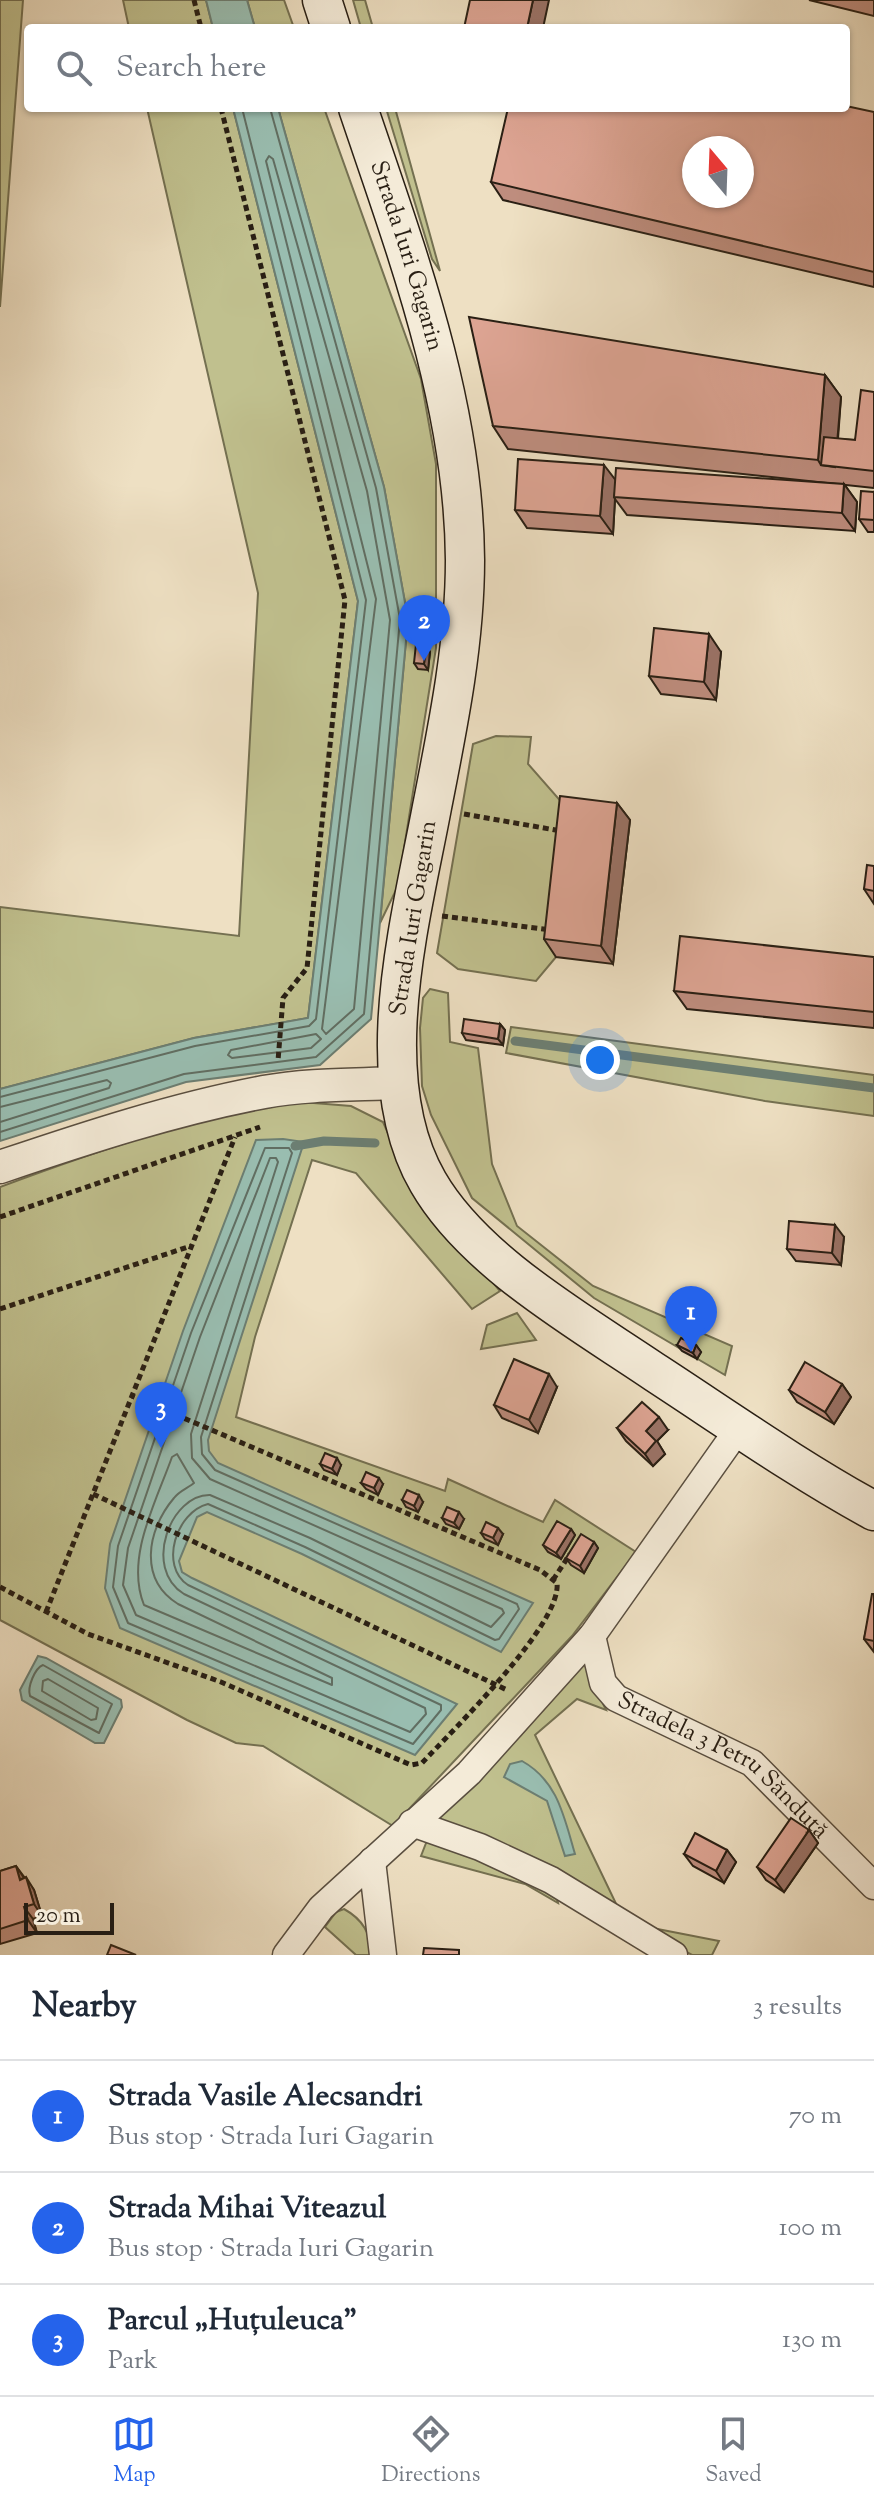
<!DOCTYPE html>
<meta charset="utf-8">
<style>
:root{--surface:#fff;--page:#f6f6f7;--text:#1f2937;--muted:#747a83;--line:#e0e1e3;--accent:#2563eb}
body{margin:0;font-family:"Sorts Mill Goudy",serif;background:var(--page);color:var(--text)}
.compass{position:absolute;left:682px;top:136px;width:72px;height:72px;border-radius:50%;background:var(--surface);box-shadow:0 2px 6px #0004;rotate:341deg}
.scale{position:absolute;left:24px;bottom:20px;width:90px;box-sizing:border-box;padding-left:8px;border:4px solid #291f14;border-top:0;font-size:22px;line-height:28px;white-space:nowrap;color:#291f14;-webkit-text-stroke:6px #f4ebd8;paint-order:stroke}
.you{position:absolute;left:600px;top:1060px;width:28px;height:28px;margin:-20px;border:6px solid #fff;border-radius:50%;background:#1a73e8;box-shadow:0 0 0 12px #1a73e833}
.badge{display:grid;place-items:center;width:52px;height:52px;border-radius:50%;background:var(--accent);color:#fff;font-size:26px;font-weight:700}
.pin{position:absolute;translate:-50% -66px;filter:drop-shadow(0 2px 4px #0008)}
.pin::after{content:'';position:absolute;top:42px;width:28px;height:24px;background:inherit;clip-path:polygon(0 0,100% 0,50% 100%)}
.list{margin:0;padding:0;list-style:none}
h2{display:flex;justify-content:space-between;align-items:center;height:104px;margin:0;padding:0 32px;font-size:34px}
h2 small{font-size:26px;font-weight:400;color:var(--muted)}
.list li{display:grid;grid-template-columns:52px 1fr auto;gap:24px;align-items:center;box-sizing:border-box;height:112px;padding:0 32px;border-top:2px solid var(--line)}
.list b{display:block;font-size:30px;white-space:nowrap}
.list p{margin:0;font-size:26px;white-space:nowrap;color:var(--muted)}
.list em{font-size:26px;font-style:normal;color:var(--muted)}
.icon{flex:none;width:44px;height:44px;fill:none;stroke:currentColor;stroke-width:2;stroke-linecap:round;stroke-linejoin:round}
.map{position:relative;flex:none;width:874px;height:1955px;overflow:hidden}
.search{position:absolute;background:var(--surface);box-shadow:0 2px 6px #0004;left:24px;right:24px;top:24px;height:88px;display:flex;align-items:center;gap:20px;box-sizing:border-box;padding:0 28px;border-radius:8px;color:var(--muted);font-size:30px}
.sheet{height:440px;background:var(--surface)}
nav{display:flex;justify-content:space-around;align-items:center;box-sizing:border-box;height:112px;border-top:2px solid var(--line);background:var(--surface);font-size:22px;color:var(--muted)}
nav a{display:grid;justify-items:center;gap:4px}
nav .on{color:var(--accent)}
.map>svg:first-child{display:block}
.green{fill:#c0c08e;stroke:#747051;stroke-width:2}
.water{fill:#99bdb0;stroke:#6c7e72;stroke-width:2}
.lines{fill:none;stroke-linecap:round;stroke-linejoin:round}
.shore{stroke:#616e62;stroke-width:2}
.stream{stroke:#6c7e72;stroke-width:9}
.minor-casing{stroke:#5a4f40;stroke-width:29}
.tertiary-casing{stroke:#5a4f40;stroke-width:35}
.secondary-casing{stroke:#291f14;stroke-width:41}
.path{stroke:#291f14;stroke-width:5;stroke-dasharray:6 4;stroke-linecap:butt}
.minor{stroke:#f4ebd8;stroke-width:26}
.tertiary{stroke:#f4ebd8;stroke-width:32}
.secondary{stroke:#f4ebd8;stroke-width:38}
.wall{fill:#be8d7e;stroke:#291f14;stroke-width:2}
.shaded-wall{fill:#9b7367;stroke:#291f14;stroke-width:2}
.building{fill:#dda493;stroke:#291f14;stroke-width:2;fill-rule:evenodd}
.labels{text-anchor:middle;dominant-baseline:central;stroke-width:6;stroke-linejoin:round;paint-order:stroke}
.street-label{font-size:24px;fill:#291f14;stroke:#f4ebd8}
</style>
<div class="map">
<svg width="874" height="1955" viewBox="0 0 874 1955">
<rect width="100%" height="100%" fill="#eee0c3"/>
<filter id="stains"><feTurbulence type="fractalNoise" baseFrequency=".0025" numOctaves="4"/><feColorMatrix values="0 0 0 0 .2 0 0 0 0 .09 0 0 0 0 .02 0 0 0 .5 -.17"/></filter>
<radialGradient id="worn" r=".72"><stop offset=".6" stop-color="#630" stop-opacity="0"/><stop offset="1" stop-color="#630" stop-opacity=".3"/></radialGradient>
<g class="green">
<polygon points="0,0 23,0 0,307"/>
<polygon points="123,0 206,0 213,28 129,28"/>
<polygon points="247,0 284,0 294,28 255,28"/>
<polygon points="353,0 365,0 373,28 361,28"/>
<polygon points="147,108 233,108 358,601 308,1018 194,1038 0,1089 0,907 239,936 258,593"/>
<polygon points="278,108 324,108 421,379 436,464 436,648 398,886 380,923 408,619 384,487"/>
<polygon points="386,108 395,108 440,271 432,259"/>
<polygon points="496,736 531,737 528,764 572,814 556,957 536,981 458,969 437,953 473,744"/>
<polygon points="430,989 448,993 450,1042 478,1048 492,1164 517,1226 593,1286 732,1346 725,1375 594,1298 472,1198 431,1115 422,1086 420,1028 423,998"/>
<polygon points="511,1027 874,1075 874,1116 765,1101 506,1053"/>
<path d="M301,1102L351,1106L383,1122L411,1185L500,1291L472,1309L356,1173L312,1160L255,1337L236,1417L445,1491L448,1479L543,1522L555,1500L636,1552L572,1636L393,1826L263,1746L236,1743L187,1720L0,1620V1187C102,1149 192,1118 301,1102Z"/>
<polygon points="517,1313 536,1340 481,1349 487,1325"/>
<polygon points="583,1661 606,1710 577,1699 535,1735 621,1914 435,1819 521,1735"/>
<polygon points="428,1838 555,1891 558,1903 525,1884 421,1856"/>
<path d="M344,1909C364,1920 369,1933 374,1955H356L325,1927L336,1912Z"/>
<polygon points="637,1925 719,1941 712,1955 692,1955"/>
</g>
<g class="water">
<polygon points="206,0 247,0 255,28 213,28"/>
<polygon points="233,108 278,108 384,487 408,619 371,1019 320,1065 186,1082 0,1141 0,1089 194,1038 308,1018 358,601"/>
<polygon points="283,1139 304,1142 208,1440 209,1451 218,1463 533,1603 501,1652 302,1554 207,1512 197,1517 179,1561 182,1572 192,1578 457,1704 415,1755 120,1628 105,1588 110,1544 183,1331 256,1140"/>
<polygon points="38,1656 46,1658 121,1700 122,1707 104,1743 95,1743 22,1700 20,1690"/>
<path d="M522,1761C558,1781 564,1817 575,1854L565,1856L547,1801L504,1777L510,1764Z"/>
</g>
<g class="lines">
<g class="shore">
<polygon points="269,156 273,159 367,491 390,620 354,1009 326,1034 322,1029 376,599 266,161"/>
<polygon points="316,1034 321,1039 311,1048 232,1058 228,1055 231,1050"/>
<polyline points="0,1097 195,1046 309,1026 316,1019 366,600 242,108"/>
<polyline points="0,1107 107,1080 111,1083 109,1088 0,1122"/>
<polyline points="0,1132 184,1074 316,1057 364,1014 400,619 376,488 270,108"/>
<path d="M265,1148H289L292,1153L201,1437L202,1454L215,1470L517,1604L519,1609L499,1639L495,1640L305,1547L208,1504C176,1512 159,1566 188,1585L441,1705V1710L413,1744L128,1623L113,1587L118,1546L191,1333Z"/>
<path d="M270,1158H276L278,1162L191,1434L192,1458L210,1479L502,1609L504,1613L491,1627L310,1538L210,1495C171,1494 142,1568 184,1594L425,1708L426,1714L410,1732L136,1615L123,1585L128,1548L200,1337Z"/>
<path d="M177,1454L194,1483C188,1488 179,1491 174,1498C146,1531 139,1580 178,1604L332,1678V1685L144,1605C125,1558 156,1502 172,1457Z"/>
<path d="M43,1665L112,1704L99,1733L30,1696C27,1687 35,1668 43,1665Z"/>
<polygon points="48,1679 98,1708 96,1719 91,1720 42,1691 43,1681"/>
</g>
<g class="stream">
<polyline points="515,1041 874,1088"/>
<polyline points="295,1146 324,1141 375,1143"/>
</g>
<g class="minor-casing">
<g id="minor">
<path id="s1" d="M592,1636L603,1683L616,1698L752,1763L874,1886"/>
<polyline points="412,1823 480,1847 551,1880 674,1955"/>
<polyline points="372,1861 383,1955"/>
<polyline points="286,1955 321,1908 469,1773 592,1636 739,1428"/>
</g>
</g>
<g class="tertiary-casing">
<path id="tertiary" d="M0,1167C86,1138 174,1109 264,1092C308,1084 353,1085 398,1083"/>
</g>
<g class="secondary-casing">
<g id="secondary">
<polyline points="322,0 331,28"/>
<path id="s2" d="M358,108C407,253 464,404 465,560C465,643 448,726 432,807C411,919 367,1077 428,1182C474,1262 581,1322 656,1373C728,1420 799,1470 874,1511"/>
</g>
</g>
<g class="path">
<polyline points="194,0 201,28"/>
<polyline points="221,108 345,600 307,968 283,998 278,1061"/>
<polyline points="464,814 561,831"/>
<polyline points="442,916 551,930"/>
<polyline points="0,1217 260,1127"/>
<polyline points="0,1309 191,1246"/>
<polyline points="93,1494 507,1690"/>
<polyline points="553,1580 570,1554"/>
<path d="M0,1587L88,1634L221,1682L411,1765L422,1763C452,1731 562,1624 557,1583L540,1570L132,1396"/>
<polyline points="46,1612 235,1137"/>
</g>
<use href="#minor" class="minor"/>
<use href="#tertiary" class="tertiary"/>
<use href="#secondary" class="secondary"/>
</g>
<g class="wall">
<polygon points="809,0 874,0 874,16"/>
<polygon points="874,112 874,287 503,200 491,182"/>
<polygon points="825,375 841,397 838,439 855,440 874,392 874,488 508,449 493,426"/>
<polygon points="615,481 844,484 857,502 855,531 627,515 615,499 613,534 527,528 515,510"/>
<polygon points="874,492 874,532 868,532 859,519"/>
<polygon points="426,645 430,652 428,670 418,669 414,663"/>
<polygon points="721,652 716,700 661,694 649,676"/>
<polygon points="617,803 630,820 613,964 556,957 544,939"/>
<polygon points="874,866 874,904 864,889"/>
<polygon points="874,957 874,1028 687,1009 674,991"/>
<polygon points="500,1024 505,1030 503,1045 466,1040 462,1033"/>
<polygon points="844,1237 841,1265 796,1261 787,1249"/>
<polygon points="677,1345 696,1345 701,1352 697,1359 682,1351"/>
<polygon points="842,1384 851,1397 834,1424 797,1402 789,1390"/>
<polygon points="557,1387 538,1433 502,1418 494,1405"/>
<polygon points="617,1428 668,1430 657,1441 665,1454 653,1466 626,1441"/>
<polygon points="320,1464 341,1465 337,1475 324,1470"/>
<polygon points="361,1483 383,1484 378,1495 366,1489"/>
<polygon points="402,1500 423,1502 418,1512 406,1507"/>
<polygon points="442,1518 464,1519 459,1529 446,1524"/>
<polygon points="571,1529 575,1535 561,1559 548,1552 543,1545"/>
<polygon points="481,1533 503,1534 498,1545 485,1539"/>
<polygon points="594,1542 598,1548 584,1573 571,1565 566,1558"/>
<polygon points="874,1594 874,1652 864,1639"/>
<polygon points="809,1830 818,1843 784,1892 766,1880 757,1867"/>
<polygon points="727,1850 736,1862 724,1883 693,1866 684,1854"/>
<polygon points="16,1866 34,1890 42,1916 33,1919 37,1933 0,1944 0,1871"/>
</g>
<g class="shaded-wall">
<polygon points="533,0 549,0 543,28 527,28"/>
<polygon points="825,375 841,397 835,467 821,465 818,460"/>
<polygon points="604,465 617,482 614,497 615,499 613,534 600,516"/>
<polygon points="844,484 857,502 855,531 842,513"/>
<polygon points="709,634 721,652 716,700 704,682"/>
<polygon points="426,645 430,652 428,670 424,664"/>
<polygon points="617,803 630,820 613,964 601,946"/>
<polygon points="500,1024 505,1030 503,1045 498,1039"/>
<polygon points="835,1225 844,1237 841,1265 832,1253"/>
<polygon points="696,1345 701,1352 697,1359 693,1353"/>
<polygon points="549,1374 557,1387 538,1433 529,1420"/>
<polygon points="842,1384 851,1397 834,1424 825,1412"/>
<polygon points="659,1417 668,1430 657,1441 665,1454 653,1466 645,1454 646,1431"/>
<polygon points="337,1458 341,1465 337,1475 332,1469"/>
<polygon points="379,1478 383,1484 378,1495 374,1488"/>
<polygon points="419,1495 423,1502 418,1512 414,1506"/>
<polygon points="459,1512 464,1519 459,1529 454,1523"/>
<polygon points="498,1528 503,1534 498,1545 493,1538"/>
<polygon points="571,1529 575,1535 561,1559 556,1553"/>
<polygon points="594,1542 598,1548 584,1573 580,1566"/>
<polygon points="809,1830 818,1843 784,1892 775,1880"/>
<polygon points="727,1850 736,1862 724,1883 716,1871"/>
<polygon points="16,1866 24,1878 20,1880"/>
<polygon points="26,1877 34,1890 42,1916 34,1904"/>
<polygon points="24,1907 33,1919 37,1933 28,1920"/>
</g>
<g class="building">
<polygon points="470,0 533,0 527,28 464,28"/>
<path d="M846,106L874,112V272L491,182L508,108H846ZM694,148H742V196H694Z"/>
<polygon points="469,317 825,375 818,460 493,426"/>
<polygon points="861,390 874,392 874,471 821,465 824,437 855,440"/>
<polygon points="518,459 604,465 600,516 515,510"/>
<polygon points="616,468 844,484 842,513 614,497"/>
<polygon points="861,491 874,492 874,520 859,519"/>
<polygon points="654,628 709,634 704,682 649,676"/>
<polygon points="416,644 426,645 424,664 414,663"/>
<polygon points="560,796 617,803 601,946 544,939"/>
<polygon points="867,865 874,866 874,891 864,889"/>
<polygon points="680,936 874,957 874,1012 674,991"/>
<polygon points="464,1019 500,1024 498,1039 462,1033"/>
<polygon points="789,1221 835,1225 832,1253 787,1249"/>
<polygon points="681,1338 696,1345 693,1353 677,1345"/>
<polygon points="514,1359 549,1374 529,1420 494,1405"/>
<polygon points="805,1362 842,1384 825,1412 789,1390"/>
<polygon points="642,1402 659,1417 646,1431 656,1441 645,1454 617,1428"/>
<polygon points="325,1453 337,1458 332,1469 320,1464"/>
<polygon points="366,1472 379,1478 374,1488 361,1483"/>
<polygon points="407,1490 419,1495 414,1506 402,1500"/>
<polygon points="447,1507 459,1512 454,1523 442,1518"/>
<polygon points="557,1521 571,1529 556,1553 543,1545"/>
<polygon points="486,1522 498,1528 493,1538 481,1533"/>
<polygon points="581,1534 594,1542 580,1566 566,1558"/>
<polygon points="872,1594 874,1594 874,1641 864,1639"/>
<polygon points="791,1818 809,1830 775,1880 757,1867"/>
<polygon points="695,1833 727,1850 716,1871 684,1854"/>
<polygon points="16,1866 20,1880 26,1877 34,1904 24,1907 28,1920 0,1929 0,1871"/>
<polygon points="111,1945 136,1955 107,1955"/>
<polygon points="424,1948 459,1950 459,1955 423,1955"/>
</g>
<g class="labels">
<g class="street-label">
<text stroke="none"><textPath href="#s2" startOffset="156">Strada Iuri Gagarin</textPath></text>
<text transform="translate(414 918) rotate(-81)">Strada Iuri Gagarin</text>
<text stroke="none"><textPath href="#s1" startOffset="196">Stradela 3 Petru Sănduță</textPath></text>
</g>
</g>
<rect width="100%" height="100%" filter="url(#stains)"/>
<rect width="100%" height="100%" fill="url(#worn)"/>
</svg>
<svg class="compass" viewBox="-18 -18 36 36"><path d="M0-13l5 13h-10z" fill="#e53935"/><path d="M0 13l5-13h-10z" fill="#747a83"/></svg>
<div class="scale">20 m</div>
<div class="you"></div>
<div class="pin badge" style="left:691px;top:1352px">1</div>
<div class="pin badge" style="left:424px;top:661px">2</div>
<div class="pin badge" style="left:161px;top:1448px">3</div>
<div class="search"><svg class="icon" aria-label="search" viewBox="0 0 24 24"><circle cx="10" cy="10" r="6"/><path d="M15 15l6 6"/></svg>Search here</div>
</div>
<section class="sheet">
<h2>Nearby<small>3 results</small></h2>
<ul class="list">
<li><span class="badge">1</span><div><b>Strada Vasile Alecsandri</b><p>Bus stop · Strada Iuri Gagarin</p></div><em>70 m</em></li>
<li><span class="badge">2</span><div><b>Strada Mihai Viteazul</b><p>Bus stop · Strada Iuri Gagarin</p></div><em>100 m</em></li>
<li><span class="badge">3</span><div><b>Parcul „Huțuleuca”</b><p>Park</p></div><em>130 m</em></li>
</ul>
</section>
<nav>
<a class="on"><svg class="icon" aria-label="map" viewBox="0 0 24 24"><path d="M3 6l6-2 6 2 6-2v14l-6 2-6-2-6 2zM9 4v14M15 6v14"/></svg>Map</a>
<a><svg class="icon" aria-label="directions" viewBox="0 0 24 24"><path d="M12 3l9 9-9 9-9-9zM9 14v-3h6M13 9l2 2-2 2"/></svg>Directions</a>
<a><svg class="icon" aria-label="saved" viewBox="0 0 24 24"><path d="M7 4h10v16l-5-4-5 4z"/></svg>Saved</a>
</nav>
